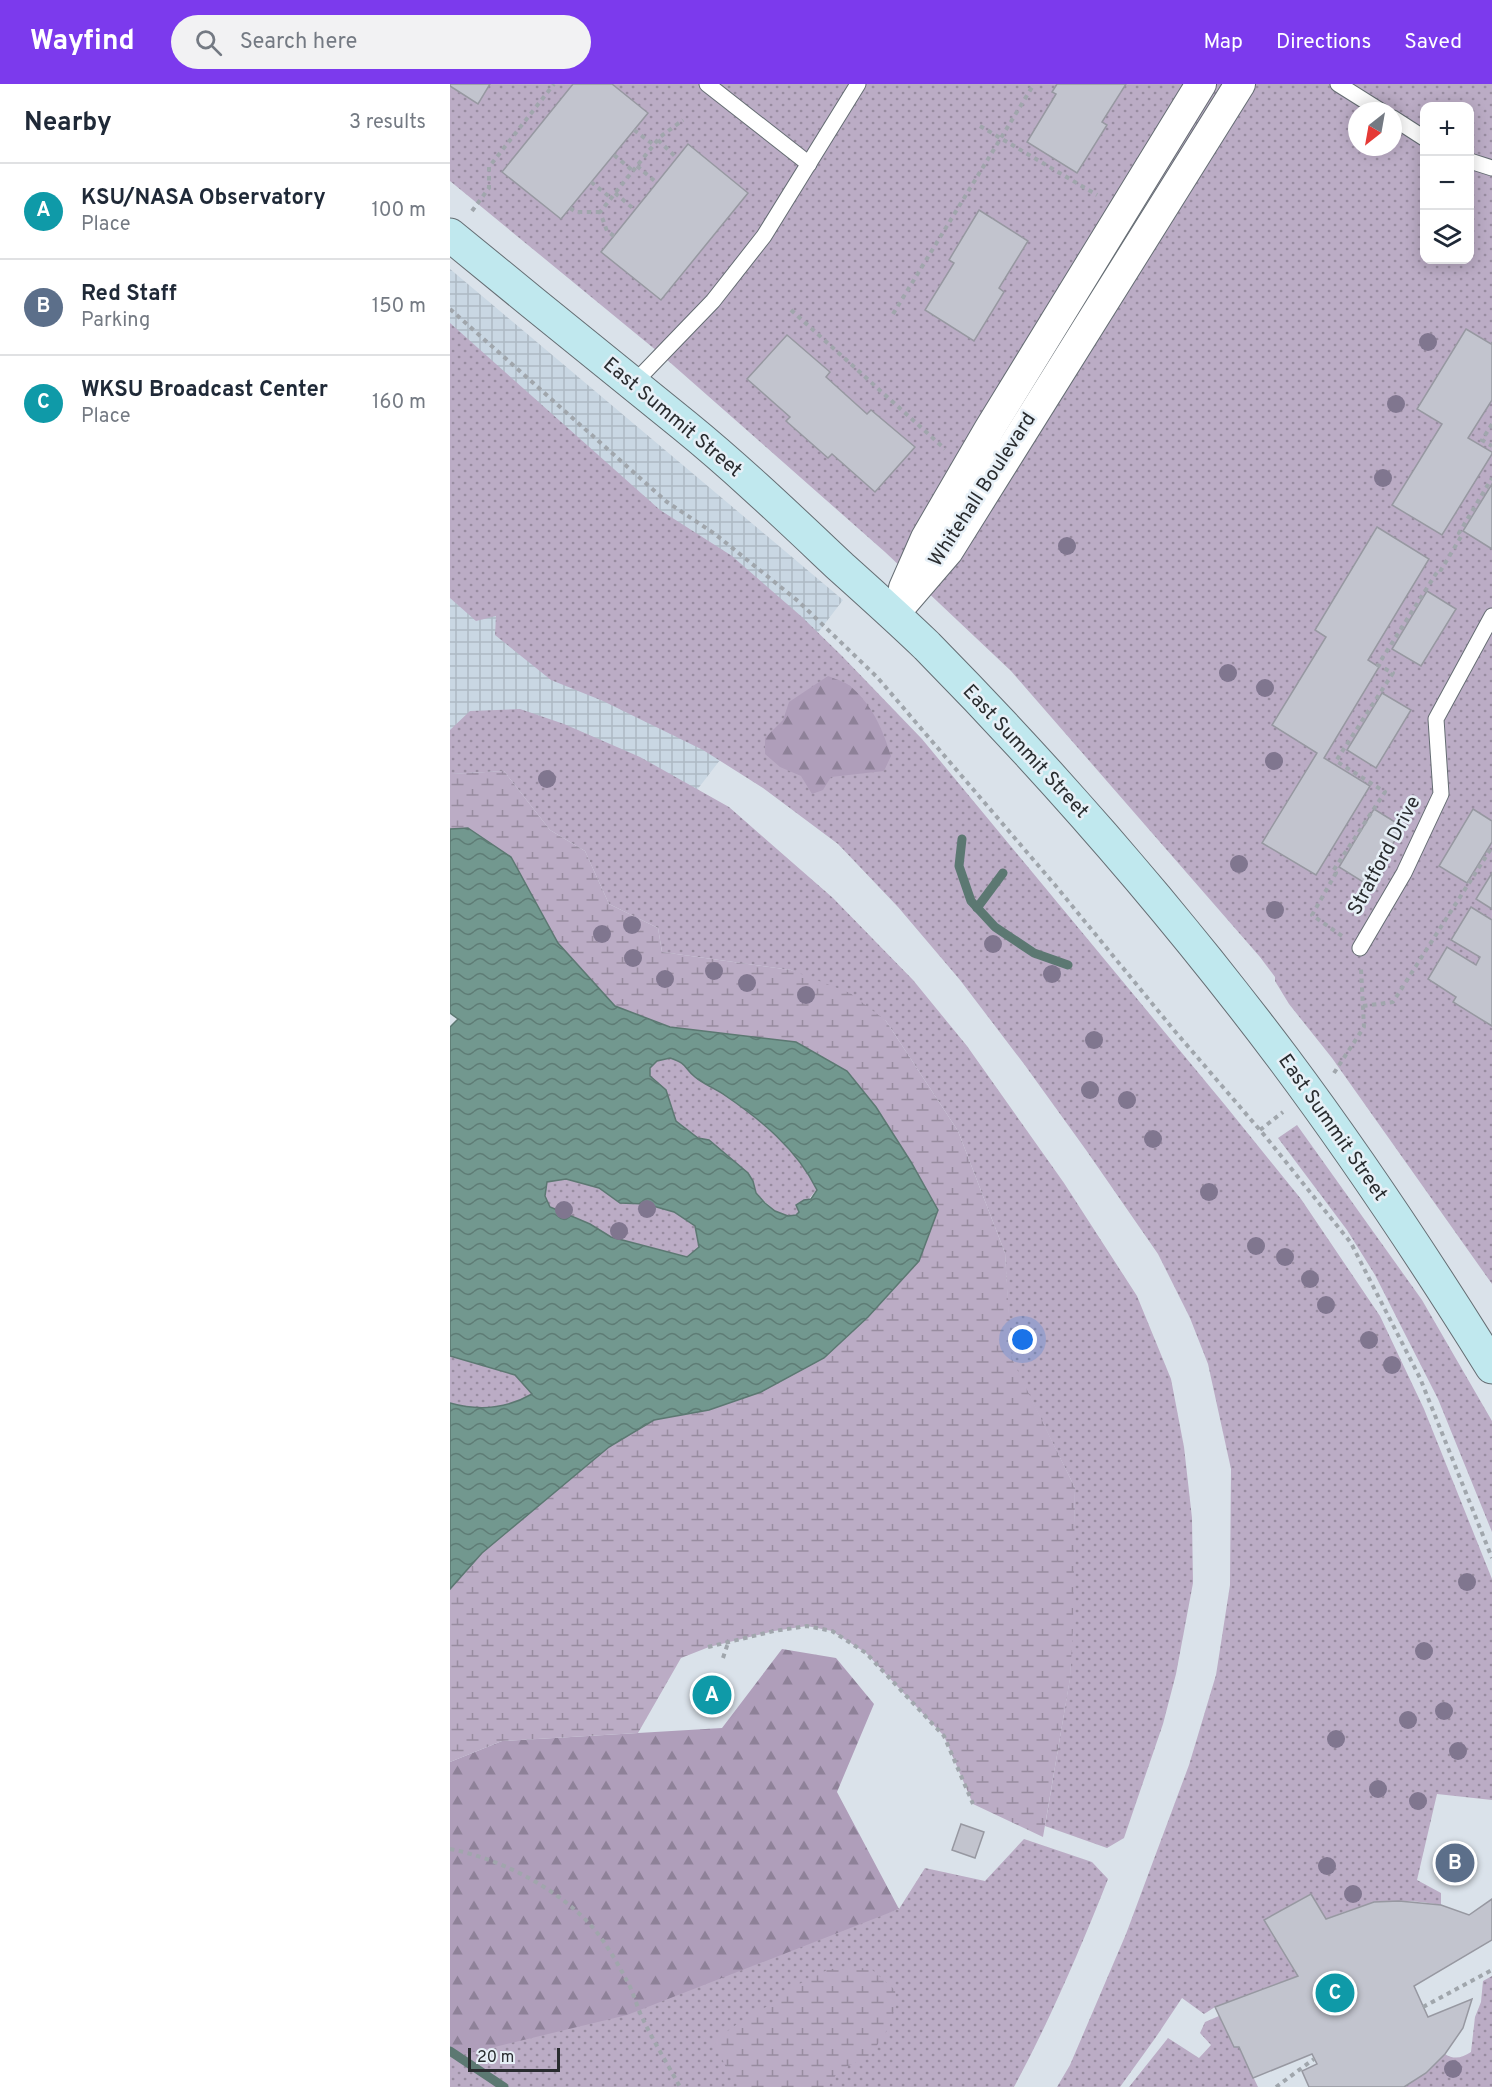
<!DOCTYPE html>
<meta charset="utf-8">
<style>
:root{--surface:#fff;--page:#f2f2f3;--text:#1f2937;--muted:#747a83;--line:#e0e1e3;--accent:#7c3aed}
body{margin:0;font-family:Overpass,sans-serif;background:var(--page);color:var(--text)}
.controls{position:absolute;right:18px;top:18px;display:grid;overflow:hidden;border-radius:12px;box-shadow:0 3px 15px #0003}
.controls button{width:54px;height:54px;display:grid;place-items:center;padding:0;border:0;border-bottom:2px solid var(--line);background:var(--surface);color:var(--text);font:30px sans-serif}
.compass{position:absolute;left:898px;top:18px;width:54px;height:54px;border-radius:50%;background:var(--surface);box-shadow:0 3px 15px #0003;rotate:211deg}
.scale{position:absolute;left:18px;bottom:15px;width:92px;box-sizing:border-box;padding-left:6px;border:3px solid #292c2f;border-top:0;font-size:16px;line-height:21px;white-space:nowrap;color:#292c2f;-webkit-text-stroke:4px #e7f0f7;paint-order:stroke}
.you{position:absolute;left:573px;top:1256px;width:21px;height:21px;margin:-15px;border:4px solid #fff;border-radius:50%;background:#1a73e8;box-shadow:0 0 0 9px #1a73e833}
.badge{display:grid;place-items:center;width:39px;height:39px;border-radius:50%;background:var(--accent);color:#fff;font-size:20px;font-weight:700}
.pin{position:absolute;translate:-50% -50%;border:3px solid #fff;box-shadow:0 2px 6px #0006}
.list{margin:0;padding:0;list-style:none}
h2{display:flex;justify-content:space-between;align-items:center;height:78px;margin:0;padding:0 24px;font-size:26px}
h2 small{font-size:20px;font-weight:400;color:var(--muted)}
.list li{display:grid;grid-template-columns:39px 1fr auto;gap:18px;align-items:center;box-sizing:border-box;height:96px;padding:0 24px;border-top:2px solid var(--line)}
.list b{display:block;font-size:22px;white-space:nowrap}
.list p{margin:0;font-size:20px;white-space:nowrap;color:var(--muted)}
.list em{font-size:20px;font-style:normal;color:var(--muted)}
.icon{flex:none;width:33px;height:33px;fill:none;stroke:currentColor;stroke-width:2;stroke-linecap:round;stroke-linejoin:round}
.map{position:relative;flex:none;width:1042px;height:2003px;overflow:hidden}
header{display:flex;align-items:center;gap:36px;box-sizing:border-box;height:84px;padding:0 30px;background:var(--accent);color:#fff}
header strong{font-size:28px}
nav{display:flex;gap:33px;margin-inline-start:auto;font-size:21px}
.search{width:420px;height:54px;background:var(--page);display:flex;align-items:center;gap:15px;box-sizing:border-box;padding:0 21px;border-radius:33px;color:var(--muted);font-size:22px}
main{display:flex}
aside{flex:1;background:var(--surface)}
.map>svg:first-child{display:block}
.industrial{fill:url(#industrial-grid)}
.grass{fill:url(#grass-dots);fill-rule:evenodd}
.forest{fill:url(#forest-firs)}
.wetland{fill:url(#wetland-marsh)}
.water{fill:url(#water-waves);stroke:#5c7872;stroke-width:1.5;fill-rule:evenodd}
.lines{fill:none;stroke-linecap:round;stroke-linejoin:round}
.stream{stroke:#5c7872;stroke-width:9}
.building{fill:#c2c4ce;stroke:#9798a1;stroke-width:1.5}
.service-casing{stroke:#656d73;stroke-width:17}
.minor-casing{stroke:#656d73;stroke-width:32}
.secondary-casing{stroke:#656d73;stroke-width:35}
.path{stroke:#a0a6ac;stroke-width:4;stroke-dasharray:4.5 4.5;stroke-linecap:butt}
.service{stroke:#fff;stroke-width:15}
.minor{stroke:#fff;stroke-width:30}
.secondary{stroke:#c0e8ee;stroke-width:33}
.tree{fill:#80768f}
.labels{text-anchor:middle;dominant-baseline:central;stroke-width:5;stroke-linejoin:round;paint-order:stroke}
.street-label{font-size:20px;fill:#292c2f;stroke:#e7f0f7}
</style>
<header>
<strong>Wayfind</strong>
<div class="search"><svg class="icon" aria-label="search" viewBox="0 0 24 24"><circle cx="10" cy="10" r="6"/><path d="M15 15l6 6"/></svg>Search here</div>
<nav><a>Map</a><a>Directions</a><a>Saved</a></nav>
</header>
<main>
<aside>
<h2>Nearby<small>3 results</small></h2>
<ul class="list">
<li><span class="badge" style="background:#0f9aa8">A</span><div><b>KSU/NASA Observatory</b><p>Place</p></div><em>100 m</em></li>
<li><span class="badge" style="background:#5c6f8a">B</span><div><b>Red Staff</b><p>Parking</p></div><em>150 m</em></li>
<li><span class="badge" style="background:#0f9aa8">C</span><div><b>WKSU Broadcast Center</b><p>Place</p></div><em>160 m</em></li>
</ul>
</aside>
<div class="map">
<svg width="1042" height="2003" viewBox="0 0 1042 2003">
<defs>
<pattern id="industrial-grid" width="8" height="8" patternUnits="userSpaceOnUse" patternTransform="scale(1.5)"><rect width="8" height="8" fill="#c9d7e3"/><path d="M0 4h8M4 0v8" fill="none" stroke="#adb9c3"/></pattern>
<pattern id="grass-dots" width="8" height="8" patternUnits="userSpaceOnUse" patternTransform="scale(1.5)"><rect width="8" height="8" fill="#bbacc5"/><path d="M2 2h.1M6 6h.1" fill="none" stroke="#988ca0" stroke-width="1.8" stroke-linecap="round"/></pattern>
<pattern id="forest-firs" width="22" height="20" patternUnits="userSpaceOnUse" patternTransform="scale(1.5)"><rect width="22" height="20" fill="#af9eba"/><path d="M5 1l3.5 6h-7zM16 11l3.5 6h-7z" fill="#8e8198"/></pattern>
<pattern id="wetland-marsh" width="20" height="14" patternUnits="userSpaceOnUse" patternTransform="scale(1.5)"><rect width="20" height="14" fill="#bbacc5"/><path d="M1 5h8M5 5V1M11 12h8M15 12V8" fill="none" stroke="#988ca0"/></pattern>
<pattern id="water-waves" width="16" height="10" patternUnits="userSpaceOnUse" patternTransform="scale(1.5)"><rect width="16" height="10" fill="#72988f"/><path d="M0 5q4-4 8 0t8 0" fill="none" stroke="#5e7c75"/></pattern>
</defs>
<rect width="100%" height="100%" fill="#dae2ea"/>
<polygon class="industrial" points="0,185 393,516 217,745 54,687 0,690"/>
<g class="grass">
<path d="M0,0H1042V1200L882,974L839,920L825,897V893L810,873L561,587L435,468L207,267L0,97ZM974,22H1020V176H974ZM907,27H943V63H907Z"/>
<path d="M0,239L210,426L282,472L352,533L392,572L472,655L775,1021L851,1115L930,1232L974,1325L1042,1495V1716L987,1710L967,1796L991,1809V1821C943,1813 921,1817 876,1835L860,1810L815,1836L848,1892L765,1923L754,1930L732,1914L706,1953L670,2003H607L620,1981L676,1850L739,1681L766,1591L780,1501L781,1385L758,1280L740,1234L708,1170L636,1066L574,980L510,896L448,823L388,760L313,704L253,666L153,617L101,596L45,551L46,532L26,537L0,514Z"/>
<polygon points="70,625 114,640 190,673 279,723 383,814 463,896 517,962 614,1099 687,1212 721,1295 734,1363 742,1434 743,1499 726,1590 713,1640 674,1754 657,1764 595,1742 620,1594 625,1404 561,1275 555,1169 508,1047 436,937 341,886 212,868 208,844 159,820 135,767 100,746 54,687 0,690 0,646 20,627"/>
<path d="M220,974C238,980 233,983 245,993C253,1000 264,1004 273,1010C310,1035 346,1065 367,1105L346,1131L338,1132L325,1127L306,1109L303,1098L259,1056L248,1054L226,1037L216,1006L200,992V984L207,977Z"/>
<polygon points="847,1041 972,1216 1042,1337 1042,1448 988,1315 925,1191 897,1146 828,1054"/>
<polygon points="116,1095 149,1104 170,1119 196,1120 224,1128 245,1142 249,1163 237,1173 161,1153 140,1140 100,1123 95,1113 97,1098"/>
<path d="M0,1272L65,1291L82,1310C55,1325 30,1327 0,1319Z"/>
<path d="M574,1755L642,1778L658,1795C630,1866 600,1936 564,2003H0V1965L11,1971L449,1825L475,1784L535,1797Z"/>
<path d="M1042,1892V2003H954L976,1989L995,1970C1004,1976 1012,1974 1021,1968L1025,1933L1031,1918L1033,1897Z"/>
<polygon points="769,1932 784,1963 789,1963 808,2003 679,2003 718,1954 749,1974 761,1961 750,1949 755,1938"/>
</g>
<g class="forest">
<path d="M378,592C385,595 394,597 400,602C422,620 433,646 441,672L434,687L381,693L373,706L362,710L351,692L330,683L315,670V654L333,636L339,618Z"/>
<polygon points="332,1565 386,1574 424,1620 387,1708 449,1825 177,1931 11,1971 0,1965 0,1678 52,1657 272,1644"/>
</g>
<g class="wetland">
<polygon points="54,687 100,746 135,767 159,820 208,844 212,868 341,886 400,909 436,937 508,1047 555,1169 562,1275 625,1404 623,1544 620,1595 593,1753 523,1720 494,1652 416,1569 382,1547 357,1542 324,1547 259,1563 231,1574 188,1649 52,1657 0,1678 0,1505 32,1469 159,1363 204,1336 259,1326 488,1126 461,1078 426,1023 282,952 220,943 165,922 108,859 61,773 18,744 0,745 0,690"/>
<polygon points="420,1884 445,1906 446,1921 439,1943 420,1972 389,1986 378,2003 291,2003 278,1988 264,1957 298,1932 326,1918 339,1905 379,1885"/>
</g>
<path class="water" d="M18,744L61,773L108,859L165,922L220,943L346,958L397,987L426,1023L461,1078L488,1126L469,1177L418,1233L374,1274L311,1308L259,1326L204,1336L159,1363L32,1469L0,1505V1319C28,1327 56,1325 82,1310L65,1291L0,1272V943L8,935L0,929V745ZM220,974C238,980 233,983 245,993C253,1000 264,1004 273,1010C310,1035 347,1065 367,1106L361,1115L354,1116L346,1121L349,1128L346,1131L338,1132L325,1127L315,1119L306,1109L303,1097L298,1089L259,1056L248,1054L226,1037L216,1006L200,992V984L207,977ZM116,1095L149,1104L170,1119L196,1120L224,1128L245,1142L249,1163L237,1173L161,1153L140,1140L100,1123L95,1112L97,1098Z"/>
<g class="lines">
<g class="stream">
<polyline points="512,755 509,782 521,817 545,843 584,869 618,881"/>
<polyline points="527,824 553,789"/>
<polyline points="0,1967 54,2003"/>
</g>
</g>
<g class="building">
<polygon points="0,0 40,0 28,20 0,2"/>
<polygon points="123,0 162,0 198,29 111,135 52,88"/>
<polygon points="607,0 676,0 652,38 657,41 627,89 577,58 606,10 602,8"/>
<polygon points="238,60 298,109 211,216 151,168"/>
<polygon points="529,126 578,157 549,204 554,208 524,257 475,226 504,179 499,176"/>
<polygon points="1016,245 1041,260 1042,258 1042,316 1018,354 1042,368 1042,370 992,451 942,421 992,340 967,325"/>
<polygon points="337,251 380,288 376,293 417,330 421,326 465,363 425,408 382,370 378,374 336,337 340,333 297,295"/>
<polygon points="1042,400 1042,465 1013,447"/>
<polygon points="927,443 979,475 918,576 929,583 874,674 920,702 866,791 812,759 867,669 822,641 876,553 865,546"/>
<polygon points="977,507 1006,525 971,582 942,565"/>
<polygon points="932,609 961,626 926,684 897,666"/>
<polygon points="924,725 953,743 918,801 889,783"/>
<polygon points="1023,725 1042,737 1042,758 1017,799 989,782"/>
<polygon points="1042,789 1042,825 1026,815"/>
<polygon points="1021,823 1042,836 1042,942 1003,918 1006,913 978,895 997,863 1026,881 1030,873 1001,856"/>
<circle cx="262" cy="1610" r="11"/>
<polygon points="511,1740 534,1748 525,1774 502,1766"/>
<polygon points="861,1810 876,1835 924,1818 949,1817 991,1821 1019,1831 1042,1815 1042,1856 964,1902 978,1933 1022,1915 1013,1944 995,1970 976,1989 954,2003 859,2003 852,1987 867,1980 862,1970 803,1994 789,1963 784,1963 765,1923 848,1892 814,1836"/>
</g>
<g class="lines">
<g class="service-casing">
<g id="service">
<polyline points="257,0 359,80"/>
<polyline points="888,0 931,27"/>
<polyline points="943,34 974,54"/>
<polyline points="1020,77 1042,84"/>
<polyline points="182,301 263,217 314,152 408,0"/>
<polyline points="910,864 954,789 991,710 986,635 1042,532"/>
</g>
</g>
<g class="minor-casing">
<g id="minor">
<polyline points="454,504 476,454 540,344 751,0"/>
<polyline points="443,531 498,467 790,0"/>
</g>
</g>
<g class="secondary-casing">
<path id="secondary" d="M0,151C78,215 157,279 235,342C289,386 340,435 391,483C420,509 449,535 477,562C604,691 724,829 833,974C907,1073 976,1177 1042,1283"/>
</g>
<g class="path">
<polyline points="530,42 647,111"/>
<polyline points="184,46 204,61"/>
<polyline points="208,56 227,74"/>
<polyline points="164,71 183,87"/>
<polyline points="187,82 207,99"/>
<polyline points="141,98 161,114"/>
<polyline points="165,109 185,126"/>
<polyline points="120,124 126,128 150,128"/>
<polyline points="22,127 39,104 39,83 104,0"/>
<polyline points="164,152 157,147 150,128 210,53 233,36"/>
<polyline points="0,225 217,418 265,450 348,517 427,593 605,801 723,945 815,1052 901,1159 970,1294 1042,1474"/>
<polyline points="341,226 495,365"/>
<polyline points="443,230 584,0"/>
<polyline points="1042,340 1032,356 1042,362"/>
<polyline points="892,852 862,831 886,789 883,787 935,708 886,677 943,589 928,581 989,485 991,486 1012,451 1009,449 1042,394"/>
<polyline points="913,922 943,918 1042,763"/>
<polyline points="884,989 914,943 911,885"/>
<polyline points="810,1046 833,1028"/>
<polyline points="258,1563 324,1547 357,1542 382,1547 416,1569 494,1652 523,1720"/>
<polyline points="273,1574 278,1559"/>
<path d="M0,1765C52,1775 111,1806 145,1846C157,1861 168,1880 177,1897C183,1907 186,1920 191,1931C202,1955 217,1979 230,2003"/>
<polyline points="973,1923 1042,1886"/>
<polyline points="826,2003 864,1975"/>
</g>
<use href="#service" class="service"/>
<use href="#minor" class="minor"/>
<use href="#secondary" class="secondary"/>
</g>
<g class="tree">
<circle cx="978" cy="258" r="9"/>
<circle cx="946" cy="320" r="9"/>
<circle cx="933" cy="394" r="9"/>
<circle cx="617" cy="462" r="9"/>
<circle cx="778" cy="589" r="9"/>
<circle cx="815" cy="604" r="9"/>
<circle cx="824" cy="677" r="9"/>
<circle cx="97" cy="695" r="9"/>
<circle cx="789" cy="780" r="9"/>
<circle cx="825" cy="826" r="9"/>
<circle cx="182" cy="841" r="9"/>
<circle cx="152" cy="850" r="9"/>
<circle cx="543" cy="860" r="9"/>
<circle cx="183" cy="874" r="9"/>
<circle cx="264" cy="887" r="9"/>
<circle cx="602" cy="890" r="9"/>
<circle cx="215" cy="895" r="9"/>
<circle cx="297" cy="899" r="9"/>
<circle cx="356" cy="911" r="9"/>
<circle cx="644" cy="956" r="9"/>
<circle cx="640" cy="1006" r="9"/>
<circle cx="677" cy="1016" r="9"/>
<circle cx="703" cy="1055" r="9"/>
<circle cx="759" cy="1108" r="9"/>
<circle cx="197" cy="1125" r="9"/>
<circle cx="114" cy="1126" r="9"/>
<circle cx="169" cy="1147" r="9"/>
<circle cx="806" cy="1162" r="9"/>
<circle cx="835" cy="1173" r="9"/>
<circle cx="860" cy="1195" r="9"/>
<circle cx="876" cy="1221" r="9"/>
<circle cx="919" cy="1256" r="9"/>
<circle cx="942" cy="1281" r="9"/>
<circle cx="1017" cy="1498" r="9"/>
<circle cx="974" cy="1567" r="9"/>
<circle cx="994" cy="1627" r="9"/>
<circle cx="958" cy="1636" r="9"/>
<circle cx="886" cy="1655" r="9"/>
<circle cx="1008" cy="1667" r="9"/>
<circle cx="928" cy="1705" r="9"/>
<circle cx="968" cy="1717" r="9"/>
<circle cx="877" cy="1782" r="9"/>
<circle cx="903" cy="1810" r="9"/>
<circle cx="1003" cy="1985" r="9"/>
</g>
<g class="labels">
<g class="street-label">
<text transform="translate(222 334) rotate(40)">East Summit Street</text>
<text transform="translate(533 406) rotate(-57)">Whitehall Boulevard</text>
<text transform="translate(575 668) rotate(47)">East Summit Street</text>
<text transform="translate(935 772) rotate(-62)">Stratford Drive</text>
<text transform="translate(882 1044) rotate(55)">East Summit Street</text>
</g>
</g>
</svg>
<div class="controls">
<button>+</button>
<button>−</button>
<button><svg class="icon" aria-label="layers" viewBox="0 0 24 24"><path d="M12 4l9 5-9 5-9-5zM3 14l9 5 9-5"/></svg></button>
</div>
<svg class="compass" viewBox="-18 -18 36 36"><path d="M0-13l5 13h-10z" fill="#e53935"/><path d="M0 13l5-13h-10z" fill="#747a83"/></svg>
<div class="scale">20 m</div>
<div class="you"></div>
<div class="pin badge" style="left:262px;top:1611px;background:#0f9aa8">A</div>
<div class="pin badge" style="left:1005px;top:1779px;background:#5c6f8a">B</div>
<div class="pin badge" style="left:885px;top:1909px;background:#0f9aa8">C</div>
</div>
</main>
